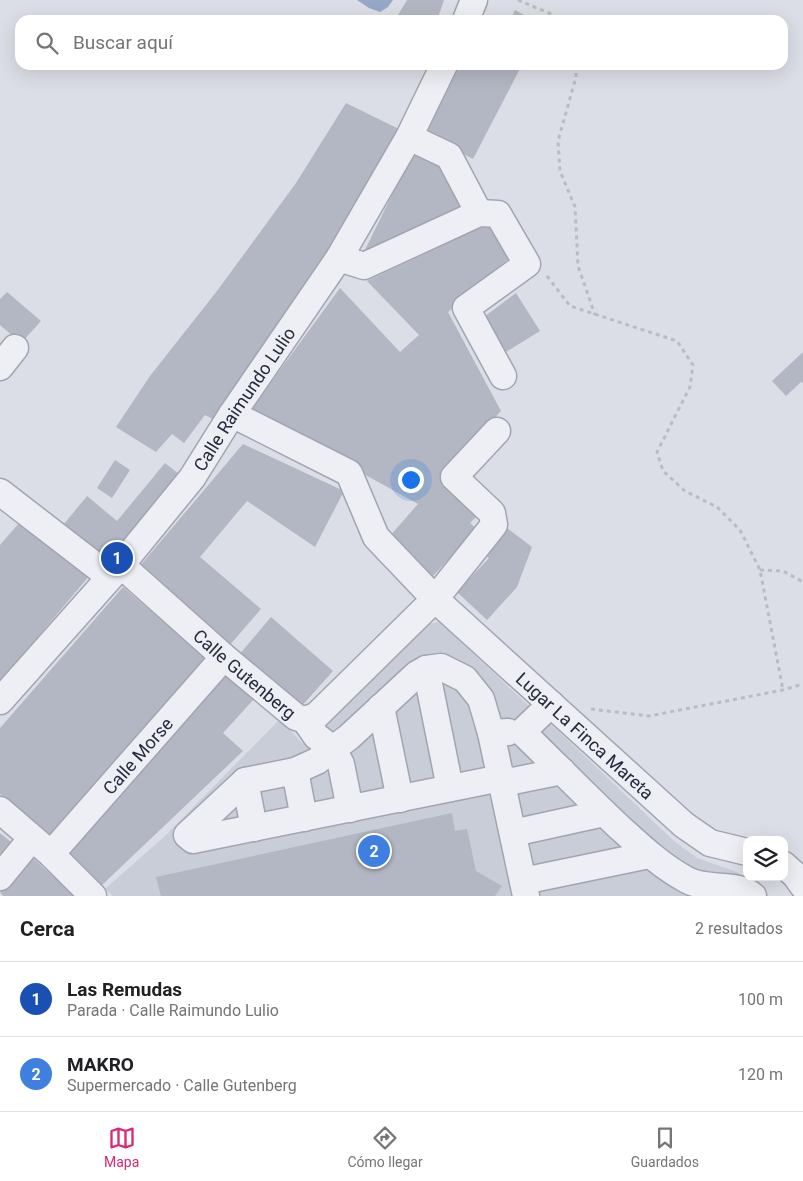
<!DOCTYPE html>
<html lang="es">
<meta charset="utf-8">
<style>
:root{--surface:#fff;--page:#f2f2f2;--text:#202124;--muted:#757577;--line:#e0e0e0;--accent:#db2777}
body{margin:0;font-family:Roboto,sans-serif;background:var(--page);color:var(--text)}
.controls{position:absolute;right:15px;bottom:15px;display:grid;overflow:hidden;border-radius:10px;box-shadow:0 5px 20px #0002}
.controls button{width:45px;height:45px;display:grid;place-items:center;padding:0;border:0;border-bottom:1px solid var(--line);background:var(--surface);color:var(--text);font:25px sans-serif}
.you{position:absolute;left:410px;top:479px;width:18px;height:18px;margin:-12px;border:4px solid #fff;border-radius:50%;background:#1a73e8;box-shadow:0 0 0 8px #1a73e833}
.badge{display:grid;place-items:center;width:32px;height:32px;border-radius:50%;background:var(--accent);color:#fff;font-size:16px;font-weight:700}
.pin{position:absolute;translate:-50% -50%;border:2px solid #fff;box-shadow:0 1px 5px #0006}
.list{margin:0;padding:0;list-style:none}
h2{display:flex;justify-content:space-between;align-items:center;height:65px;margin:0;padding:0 20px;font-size:21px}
h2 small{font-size:16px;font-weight:400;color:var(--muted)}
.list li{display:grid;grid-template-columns:32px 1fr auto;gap:15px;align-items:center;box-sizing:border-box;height:75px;padding:0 20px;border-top:1px solid var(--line)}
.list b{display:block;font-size:19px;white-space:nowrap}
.list p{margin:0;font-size:16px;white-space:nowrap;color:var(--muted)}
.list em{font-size:16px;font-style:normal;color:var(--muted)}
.icon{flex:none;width:28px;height:28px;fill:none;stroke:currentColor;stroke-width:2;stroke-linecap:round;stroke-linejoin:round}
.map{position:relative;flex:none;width:803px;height:896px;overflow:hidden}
.search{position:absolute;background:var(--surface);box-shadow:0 5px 20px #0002;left:15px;right:15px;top:15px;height:55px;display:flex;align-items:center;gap:12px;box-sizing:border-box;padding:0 18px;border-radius:15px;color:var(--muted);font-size:19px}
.sheet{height:215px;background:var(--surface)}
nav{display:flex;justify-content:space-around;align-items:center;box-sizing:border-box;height:70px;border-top:1px solid var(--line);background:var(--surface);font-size:14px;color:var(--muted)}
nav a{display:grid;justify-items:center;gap:2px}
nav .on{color:var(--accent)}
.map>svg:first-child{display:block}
.built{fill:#c9cdd8}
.water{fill:#95a9c7}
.building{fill:#b2b7c3}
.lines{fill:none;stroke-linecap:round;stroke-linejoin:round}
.minor-casing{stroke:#a1a5b0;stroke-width:29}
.path{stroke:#babcc4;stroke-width:3;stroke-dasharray:4 4;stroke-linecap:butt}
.minor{stroke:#eeeff4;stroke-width:26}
.labels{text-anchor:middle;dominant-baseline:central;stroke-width:4;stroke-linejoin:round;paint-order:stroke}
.street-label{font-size:18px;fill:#252b3c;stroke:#eaedf4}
</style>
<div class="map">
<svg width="803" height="896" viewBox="0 0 803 896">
<rect width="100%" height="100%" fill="#dbdee6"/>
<polygon class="built" points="439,622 530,707 556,729 674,841 697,858 737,872 760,889 764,896 113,896 105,889 165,836 280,719 303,744 428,624"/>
<polygon class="water" points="357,0 393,0 388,7 380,12 369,8"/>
<g class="building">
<polygon points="407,0 444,0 437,20 395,20"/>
<polygon points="515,10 534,20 510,20"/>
<polygon points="458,65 522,65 473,159 423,133"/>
<polygon points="346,103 399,129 319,268 218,422 205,415 184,443 172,434 156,452 116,427 150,376 217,291 296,183"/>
<polygon points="414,150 439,165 462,211 363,254"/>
<polygon points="488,224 514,254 448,312 501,411 440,478 475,509 477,516 470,523 477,529 432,577 389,537 418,504 250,411 340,288 400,352 419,335 367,281"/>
<polygon points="7,292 41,321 21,343 0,325 0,299"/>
<polygon points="516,293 540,331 501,355 480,320"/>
<polygon points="803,352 803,383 801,382 786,396 772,381"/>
<polygon points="243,444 344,491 315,547 247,501 200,557 261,609 229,646 139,567"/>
<polygon points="115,460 130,470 112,498 97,488"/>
<polygon points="165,463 179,474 108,560 64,524 87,496 117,521"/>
<polygon points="20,522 90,575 0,682 0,545"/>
<polygon points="507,528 532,547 517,587 487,620 457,592 489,558 483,553"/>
<polygon points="123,587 208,660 51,839 0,794 0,728"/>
<polygon points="271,617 333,671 300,708 239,655"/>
<polygon points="224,672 254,699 223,733 243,751 101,886 64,854"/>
<polygon points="452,813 455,831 467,829 476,871 502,886 495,896 161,896 156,877"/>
<polygon points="0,833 16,846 0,864"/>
<polygon points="26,852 75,896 3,896 0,892 6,886"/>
</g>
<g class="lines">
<g class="minor-casing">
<g id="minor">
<polyline points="466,20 474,0"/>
<polyline points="409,137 449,156 479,213"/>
<polyline points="339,258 364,266 479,213 498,214 527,264 466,308 503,376"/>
<polyline points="0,367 15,348"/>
<path id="s1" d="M232,414L349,473L376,537L435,599L684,825L710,843L747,852"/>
<polyline points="0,492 110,577"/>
<path id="s2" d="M121,565L224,657L296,717L305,720L316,716L435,599L494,525L492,513L454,477L497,431"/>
<polyline points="426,669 450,788"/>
<path id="s3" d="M0,701L121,565L192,478L232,414L339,258L409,137L444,65"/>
<path d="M551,704L522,732C554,763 585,795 618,826C640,846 661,866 687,880C707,891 739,882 753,896"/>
<polyline points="381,707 400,799"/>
<polyline points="305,720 316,736 333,749 341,764 350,809"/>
<polyline points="508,732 491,733 526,896"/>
<polyline points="491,733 481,699 465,679 441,667 426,669 417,674 349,737 317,761 295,771 245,781 187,835 193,840 501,778 513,781 562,771"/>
<polyline points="295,771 304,818"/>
<polyline points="245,781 254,828"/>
<polyline points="0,810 51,854 93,896"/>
<polyline points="513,833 604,813"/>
<path id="s4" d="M51,854L224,657"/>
<polyline points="784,865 796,876 803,886"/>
<polyline points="0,877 32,838"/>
<polyline points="523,881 649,855"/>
</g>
</g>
<g class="path">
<polyline points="518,0 551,14 558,20"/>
<polyline points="576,65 576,77 558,141 560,171 575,207 578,266 595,315"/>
<polyline points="547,276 570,306 677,341 693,365 690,387 657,452 663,471 685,491 717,507 740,530 760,570 783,690"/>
<polyline points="760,570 783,571 803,582"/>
<polyline points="591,709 649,716 783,690 803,684"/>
</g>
<use href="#minor" class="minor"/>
</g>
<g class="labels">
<g class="street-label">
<text stroke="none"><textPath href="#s3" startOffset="389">Calle Raimundo Lulio</textPath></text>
<text stroke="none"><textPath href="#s2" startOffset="165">Calle Gutenberg</textPath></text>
<text stroke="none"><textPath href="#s1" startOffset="489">Lugar La Finca Mareta</textPath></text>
<text stroke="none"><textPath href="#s4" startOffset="131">Calle Morse</textPath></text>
</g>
</g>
</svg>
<div class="controls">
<button><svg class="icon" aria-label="layers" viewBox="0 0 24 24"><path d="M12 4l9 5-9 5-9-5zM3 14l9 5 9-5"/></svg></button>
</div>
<div class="you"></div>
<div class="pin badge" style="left:117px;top:558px;background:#1a4fb4">1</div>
<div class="pin badge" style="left:374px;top:851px;background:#3f7fe0">2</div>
<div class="search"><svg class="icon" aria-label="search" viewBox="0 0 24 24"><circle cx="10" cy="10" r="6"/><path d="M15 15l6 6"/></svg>Buscar aquí</div>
</div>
<section class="sheet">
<h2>Cerca<small>2 resultados</small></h2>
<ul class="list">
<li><span class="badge" style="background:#1a4fb4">1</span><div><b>Las Remudas</b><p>Parada · Calle Raimundo Lulio</p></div><em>100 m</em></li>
<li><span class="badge" style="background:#3f7fe0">2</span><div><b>MAKRO</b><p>Supermercado · Calle Gutenberg</p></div><em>120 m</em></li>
</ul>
</section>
<nav>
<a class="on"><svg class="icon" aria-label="map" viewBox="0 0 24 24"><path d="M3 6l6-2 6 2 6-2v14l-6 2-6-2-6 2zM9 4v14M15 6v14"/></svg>Mapa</a>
<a><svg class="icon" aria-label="directions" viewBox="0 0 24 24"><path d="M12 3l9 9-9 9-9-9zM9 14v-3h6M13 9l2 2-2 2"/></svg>Cómo llegar</a>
<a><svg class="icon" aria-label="saved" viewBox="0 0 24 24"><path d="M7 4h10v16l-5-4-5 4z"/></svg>Guardados</a>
</nav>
